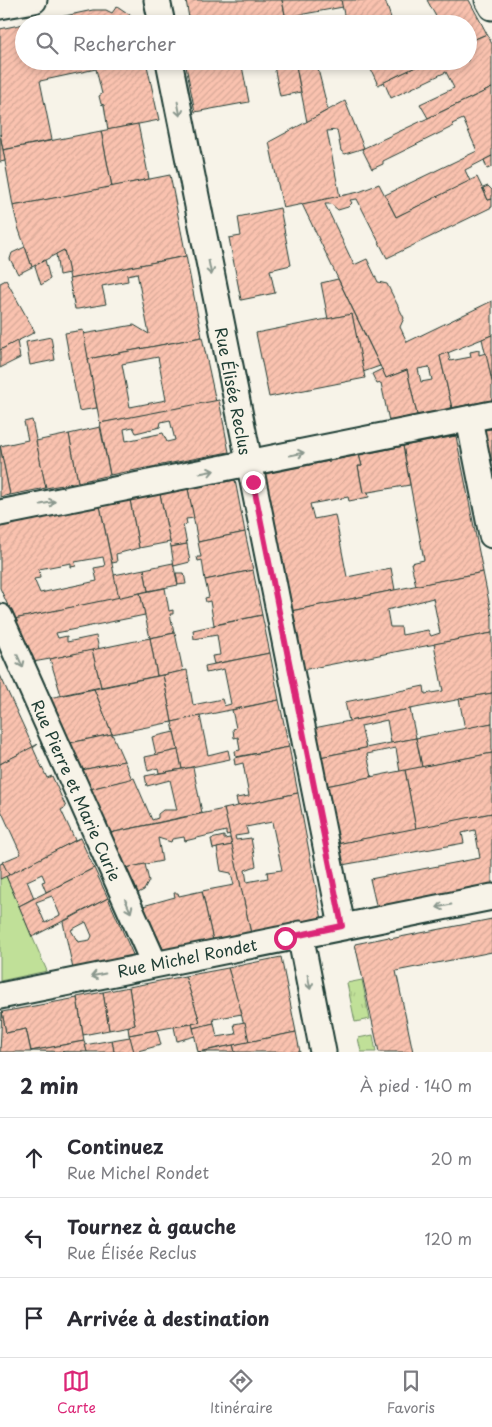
<!DOCTYPE html>
<html lang="fr">
<meta charset="utf-8">
<style>
:root{--surface:#fff;--page:#f7f7f7;--text:#2b2b33;--muted:#7c7c81;--line:#e1e1e2;--accent:#db2777}
body{margin:0;font-family:"Playpen Sans",sans-serif;background:var(--page);color:var(--text)}
.stop{position:absolute;width:15px;height:15px;margin:-11px;border:4px solid #db2777;border-radius:50%;background:#fff}
.stop.end{background:#db2777;border-color:#fff;box-shadow:0 1px 5px #0008}
.list{margin:0;padding:0;list-style:none}
h2{display:flex;justify-content:space-between;align-items:center;height:65px;margin:0;padding:0 20px;font-size:21px}
h2 small{font-size:16px;font-weight:400;color:var(--muted)}
.list li{display:grid;grid-template-columns:32px 1fr auto;gap:15px;align-items:center;box-sizing:border-box;height:80px;padding:0 20px;border-top:1px solid var(--line)}
.list b{display:block;font-size:19px;white-space:nowrap}
.list p{margin:0;font-size:16px;white-space:nowrap;color:var(--muted)}
.list em{font-size:16px;font-style:normal;color:var(--muted)}
.icon{flex:none;width:28px;height:28px;fill:none;stroke:currentColor;stroke-width:2;stroke-linecap:round;stroke-linejoin:round}
.map{position:relative;flex:none;width:492px;height:1052px;overflow:hidden}
.search{position:absolute;background:var(--surface);box-shadow:0 2px 8px #0003;left:15px;right:15px;top:15px;height:55px;display:flex;align-items:center;gap:12px;box-sizing:border-box;padding:0 18px;border-radius:28px;color:var(--muted);font-size:19px}
.sheet{height:305px;background:var(--surface)}
nav{display:flex;justify-content:space-around;align-items:center;box-sizing:border-box;height:70px;border-top:1px solid var(--line);background:var(--surface);font-size:14px;color:var(--muted)}
nav a{display:grid;justify-items:center;gap:2px}
nav .on{color:var(--accent)}
.map>svg:first-child{display:block}
.grass{fill:url(#grass-tufts);stroke:#708e66}
.garden{fill:#c0e098;stroke:#708e66}
.building{fill:url(#building-hatch);stroke:#1f3d34;fill-rule:evenodd}
.lines{fill:none;stroke-linecap:round;stroke-linejoin:round}
.street-casing{stroke:#1f3d34;stroke-width:29}
.street{stroke:#f7f3e8;stroke-width:25}
.oneway{stroke:#8b988e}
.route{stroke:#db2777;stroke-width:6}
.labels{text-anchor:middle;dominant-baseline:central;stroke-width:4;stroke-linejoin:round;paint-order:stroke}
.street-label{font-size:16px;fill:#1f3d34;stroke:#f7f3e8}
</style>
<div class="map">
<svg width="492" height="1052" viewBox="0 0 492 1052">
<defs>
<pattern id="grass-tufts" width="24" height="20" patternUnits="userSpaceOnUse" patternTransform="scale(1.25)"><rect width="24" height="20" fill="#c0e098"/><path d="M3 7l-1-3M5 7V3M7 7l1-3M15 17l-1-3M17 17v-4M19 17l1-3" fill="none" stroke="#a5c184"/></pattern>
<pattern id="building-hatch" width="6" height="6" patternUnits="userSpaceOnUse" patternTransform="scale(1.25)"><rect width="6" height="6" fill="#fac2af"/><path d="M-1 1l2-2M0 6l6-6M5 7l2-2" fill="none" stroke="#d6a897"/></pattern>
</defs>
<rect width="100%" height="100%" fill="#f7f3e8"/>
<filter id="ink" filterUnits="userSpaceOnUse"><feTurbulence type="fractalNoise" baseFrequency=".02" numOctaves="2"/><feDisplacementMap in="SourceGraphic" scale="10" xChannelSelector="R" yChannelSelector="G"/><feConvolveMatrix kernelMatrix="1 2 1 2 8 2 1 2 1" color-interpolation-filters="sRGB"/></filter>
<g filter="url(#ink)">
<g class="grass">
<polygon points="362,980 370,1019 355,1022 347,983"/>
<polygon points="373,1035 376,1052 361,1052 358,1038"/>
</g>
<polygon class="garden" points="6,876 47,971 0,981 0,879"/>
<g class="building">
<polygon points="186,0 282,0 287,24 190,24"/>
<polygon points="282,0 341,0 343,7 293,16 294,24 287,24"/>
<polygon points="341,0 385,0 393,24 346,24"/>
<polygon points="427,0 469,0 487,34 468,42 468,24 440,24"/>
<polygon points="117,6 139,21 137,24 27,24 93,10 106,10 112,13"/>
<polygon points="24,24 24,61 146,61 159,120 108,130 104,105 101,104 99,96 102,94 96,69 40,81 52,140 3,150 0,134 0,29"/>
<polygon points="487,34 492,44 492,88 428,118 420,104 454,88 446,72 391,98 384,82 428,61 468,61 468,42"/>
<polygon points="185,61 241,61 249,102 195,112"/>
<polygon points="273,61 295,61 301,92 280,96"/>
<polygon points="295,61 316,61 328,110 307,122"/>
<polygon points="367,61 428,61 378,85"/>
<polygon points="492,88 492,156 465,170 470,181 396,217 385,195 477,151 463,119 452,124 454,126 383,161 383,164 372,169 362,149"/>
<polygon points="345,101 364,148 345,154 341,151 337,130 327,131 340,197 283,208 269,142"/>
<polygon points="138,124 149,179 112,187 101,131"/>
<polygon points="101,131 112,187 13,206 3,150"/>
<polygon points="0,134 5,161 0,162"/>
<polygon points="492,156 492,167 487,169 484,160"/>
<polygon points="170,175 186,256 70,279 64,250 32,267 18,227 13,206"/>
<path d="M477,177L488,200L492,199V207L387,258L357,199L350,200L352,203L348,207L338,210L331,204H325L354,265L367,259L378,282L387,284L404,318L400,327L407,342L492,301V335L440,356L452,408L417,415L407,370L386,378L302,204L359,192L379,184L396,217ZM429,367L432,380L421,382L418,369Z"/>
<polygon points="488,186 492,190 492,199 488,200 483,188"/>
<polygon points="280,208 291,265 270,270 275,293 241,300 229,238 241,236 238,217"/>
<polygon points="25,247 32,267 18,274 10,259 12,253"/>
<polygon points="64,250 69,273 59,275 56,254"/>
<polygon points="186,256 202,337 88,359 83,334 134,325 149,334 137,273 127,275 128,281 102,286 106,304 78,309 75,309 69,279"/>
<polygon points="45,260 50,279 41,285 35,266"/>
<polygon points="338,279 380,366 363,372 352,314 328,319 321,283"/>
<polygon points="6,280 35,332 0,350 0,283"/>
<polygon points="352,314 365,378 269,397 256,333"/>
<polygon points="83,330 97,408 79,411 65,333"/>
<polygon points="492,335 492,382 482,339"/>
<polygon points="51,337 55,360 30,365 26,342"/>
<path d="M202,337L216,402L100,423L88,359ZM158,357L166,400L130,407L122,364Z"/>
<polygon points="17,341 20,358 0,368 0,350"/>
<polygon points="479,350 479,355 486,353 492,382 492,400 452,408 440,356 448,352 450,361 471,357 470,352"/>
<polygon points="382,369 386,378 407,370 417,415 389,421 381,383 377,384 372,374"/>
<path d="M219,400L229,452L110,475L100,423ZM170,420L175,440L167,442L163,433L126,441L124,429L133,427L136,433L160,427L161,422Z"/>
<polygon points="32,420 46,488 10,495 0,446 28,440 24,422"/>
<polygon points="100,427 110,475 78,482 69,434"/>
<polygon points="492,429 492,468 484,430"/>
<polygon points="69,434 78,482 46,488 36,441"/>
<polygon points="456,436 483,572 416,586 411,563 424,560 403,446"/>
<polygon points="0,446 10,495 0,497"/>
<polygon points="403,446 410,485 363,493 358,466 362,466 359,455"/>
<polygon points="359,455 362,466 358,466 363,493 368,492 369,497 349,501 348,497 310,504 314,519 335,515 347,577 391,568 395,590 291,611 263,474"/>
<polygon points="235,480 245,532 198,542 188,489"/>
<polygon points="188,489 194,518 186,519 187,524 183,525 187,544 171,547 160,494"/>
<polygon points="160,494 170,542 139,548 130,500"/>
<polygon points="130,500 139,548 116,554 117,562 112,563 100,506"/>
<path d="M100,506L119,598L14,619L0,588V526ZM103,557L105,566L94,568L97,581L40,593L34,579L40,578L39,569L71,563V567L76,566L75,562Z"/>
<polygon points="245,532 253,570 205,580 202,560 198,561 197,557 201,557 198,542"/>
<polygon points="187,544 190,562 174,566 171,547"/>
<polygon points="173,563 178,585 148,591 144,569"/>
<polygon points="144,569 148,591 119,598 114,575"/>
<polygon points="253,570 262,615 214,625 210,601 206,602 205,598 209,597 205,580"/>
<path d="M483,572L492,617V633L302,670L291,611ZM433,598L440,633L431,636L428,630L402,635L401,627H390L387,610Z"/>
<polygon points="176,573 184,573 186,584 178,585"/>
<polygon points="165,588 169,611 173,610 173,614 170,614 174,633 150,638 140,593"/>
<polygon points="140,593 145,615 56,633 58,638 67,636 67,642 96,636 99,649 50,659 33,662 14,619"/>
<polygon points="262,615 270,653 214,664 212,656 220,655 217,635 194,639 193,630"/>
<polygon points="175,633 183,671 157,676 150,638"/>
<polygon points="492,633 492,693 349,721 345,702 424,686 425,694 443,691 434,644"/>
<polygon points="150,638 157,676 101,687 92,650"/>
<polygon points="92,650 101,687 61,695 50,659"/>
<polygon points="270,653 279,700 172,722 163,675 187,670 193,705 222,699 224,706 231,704 224,669 206,673 205,666"/>
<polygon points="0,675 33,747 0,764"/>
<polygon points="163,675 172,722 112,734 94,689"/>
<polygon points="94,689 112,734 70,743 49,698"/>
<polygon points="492,693 492,723 465,729 459,699"/>
<polygon points="279,700 289,747 236,757 235,751 240,750 238,737 234,738 233,729 236,728 232,710"/>
<polygon points="410,709 416,738 391,743 387,720 361,726 366,748 320,757 314,728"/>
<polygon points="200,716 208,755 228,750 230,759 182,769 172,722"/>
<polygon points="492,723 492,753 422,767 416,738"/>
<polygon points="174,732 178,750 156,755 152,737"/>
<polygon points="112,734 124,761 82,770 70,743"/>
<polygon points="416,738 422,767 400,772 396,748 367,754 372,777 326,786 320,757"/>
<polygon points="38,744 33,748 37,757 47,778 52,776 66,807 61,810 75,840 80,838 9,875 2,862 21,854 0,808 0,764"/>
<polygon points="289,747 298,793 238,806 236,798 249,796 243,763 235,765 234,758"/>
<polygon points="178,750 182,769 159,773 158,768 148,771 145,757"/>
<polygon points="492,753 492,813 416,829 405,770"/>
<polygon points="124,761 132,779 90,789 82,770"/>
<polygon points="193,767 202,813 110,833 90,789 134,778 152,820 158,818 158,814 163,810 177,810 170,780 147,786 145,776"/>
<polygon points="405,770 416,829 337,844 326,786"/>
<path d="M298,793L322,920L251,934L224,809ZM272,822L282,870L267,872L268,878L247,882L245,870L256,866L251,838L236,840L235,836L248,834L246,827Z"/>
<polygon points="224,809 230,834 226,835 226,831 185,841 184,837 172,839 171,842 158,838 162,861 126,868 110,833"/>
<polygon points="492,813 492,886 377,909 370,879 480,858 475,830 462,833 464,843 342,865 337,844"/>
<polygon points="224,836 224,839 230,838 232,845 213,849 211,839"/>
<polygon points="80,838 94,868 46,892 42,882 45,881 42,874 27,881 34,898 19,906 6,876"/>
<polygon points="232,845 251,934 213,941 202,891 234,885 231,873 221,871 217,848"/>
<polygon points="3,863 9,875 0,879 0,864"/>
<polygon points="145,864 149,881 144,890 138,893 126,868"/>
<path d="M94,868L108,898L32,937L19,906ZM52,896L60,915L45,923L36,902Z"/>
<polygon points="202,891 213,941 164,951 143,906 175,897 174,893 178,893 179,896"/>
<path d="M108,898L134,957L73,969L63,922ZM86,922L92,936L90,940L78,942L71,930Z"/>
<polygon points="492,919 492,952 396,971 413,1052 379,1052 355,944 389,937 390,939"/>
<polygon points="281,957 296,1032 249,1042 228,968"/>
<polygon points="228,968 242,1014 213,1019 214,1023 193,1028 192,1024 200,1022 185,976"/>
<polygon points="185,976 200,1022 129,1035 128,1027 135,1025 129,987"/>
<polygon points="129,987 135,1025 109,1030 103,992"/>
<polygon points="103,992 109,1030 83,1035 77,997"/>
<polygon points="77,998 84,1041 31,1051 26,1029 6,1033 2,1012"/>
<polygon points="2,1012 6,1033 26,1029 31,1052 0,1052"/>
<polygon points="245,1022 249,1042 198,1052 193,1028 214,1023 217,1037 236,1034 234,1024"/>
<polygon points="192,1024 195,1036 177,1041 174,1027"/>
<polygon points="157,1030 161,1045 134,1052 129,1035"/>
<polygon points="296,1032 300,1052 235,1052 233,1045"/>
<polygon points="130,1037 134,1052 114,1052 112,1040"/>
<polygon points="112,1040 114,1052 87,1052 85,1045"/>
<polygon points="84,1041 87,1052 31,1051"/>
<polygon points="233,1045 235,1052 198,1052 205,1051"/>
</g>
<g class="lines">
<g class="street-casing">
<g id="street">
<polyline points="157,0 162,24"/>
<polyline points="488,0 492,7"/>
<polyline points="0,6 34,0"/>
<polyline points="169,61 342,926"/>
<polyline points="469,419 492,535"/>
<polyline points="0,513 492,414"/>
<polyline points="0,617 154,963"/>
<polyline points="300,934 323,1052"/>
<polyline points="0,996 492,897"/>
</g>
</g>
<use href="#street" class="street"/>
</g>
<defs><path id="oneway-shaft" d="M-6 0H5M1.5-3L5.5 0L1.5 3" fill="none" stroke-width="1.6" stroke-linecap="round" stroke-linejoin="round" transform="scale(1.25)"/></defs>
<g class="oneway">
<use href="#oneway-shaft" transform="translate(179 109) rotate(79)"/>
<use href="#oneway-shaft" transform="translate(210 268) rotate(79)"/>
<use href="#oneway-shaft" transform="translate(297 454) rotate(-12)"/>
<use href="#oneway-shaft" transform="translate(207 472) rotate(-11)"/>
<use href="#oneway-shaft" transform="translate(48 503) rotate(-11)"/>
<use href="#oneway-shaft" transform="translate(20 661) rotate(66)"/>
<use href="#oneway-shaft" transform="translate(128 906) rotate(66)"/>
<use href="#oneway-shaft" transform="translate(444 906) rotate(169)"/>
<use href="#oneway-shaft" transform="translate(98 975) rotate(168)"/>
<use href="#oneway-shaft" transform="translate(309 982) rotate(79)"/>
</g>
</g>
<g class="lines" filter="url(#ink)">
<polyline class="route" points="253,482 342,926 285,938"/>
</g>
<g class="labels">
<g class="street-label">
<text transform="translate(234 391) rotate(79)">Rue Élisée Reclus</text>
<text transform="translate(77 790) rotate(66)">Rue Pierre et Marie Curie</text>
<text transform="translate(187 957) rotate(-11)">Rue Michel Rondet</text>
</g>
</g>
</svg>
<div class="stop" style="left:285px;top:938px"></div>
<div class="stop end" style="left:253px;top:482px"></div>
<div class="search"><svg class="icon" aria-label="search" viewBox="0 0 24 24"><circle cx="10" cy="10" r="6"/><path d="M15 15l6 6"/></svg>Rechercher</div>
</div>
<section class="sheet">
<h2>2 min<small>À pied · 140 m</small></h2>
<ul class="list">
<li><svg class="icon" aria-label="ahead" viewBox="0 0 24 24"><path d="M12 20V5M6 11l6-6 6 6"/></svg><div><b>Continuez</b><p>Rue Michel Rondet</p></div><em>20 m</em></li>
<li><svg class="icon" aria-label="left" viewBox="0 0 24 24"><path d="M17 20v-9H6M10 6l-5 5 5 5"/></svg><div><b>Tournez à gauche</b><p>Rue Élisée Reclus</p></div><em>120 m</em></li>
<li><svg class="icon" aria-label="arrive" viewBox="0 0 24 24"><path d="M6 21V4h12l-3 4 3 4H6"/></svg><div><b>Arrivée à destination</b></div></li>
</ul>
</section>
<nav>
<a class="on"><svg class="icon" aria-label="map" viewBox="0 0 24 24"><path d="M3 6l6-2 6 2 6-2v14l-6 2-6-2-6 2zM9 4v14M15 6v14"/></svg>Carte</a>
<a><svg class="icon" aria-label="directions" viewBox="0 0 24 24"><path d="M12 3l9 9-9 9-9-9zM9 14v-3h6M13 9l2 2-2 2"/></svg>Itinéraire</a>
<a><svg class="icon" aria-label="saved" viewBox="0 0 24 24"><path d="M7 4h10v16l-5-4-5 4z"/></svg>Favoris</a>
</nav>
